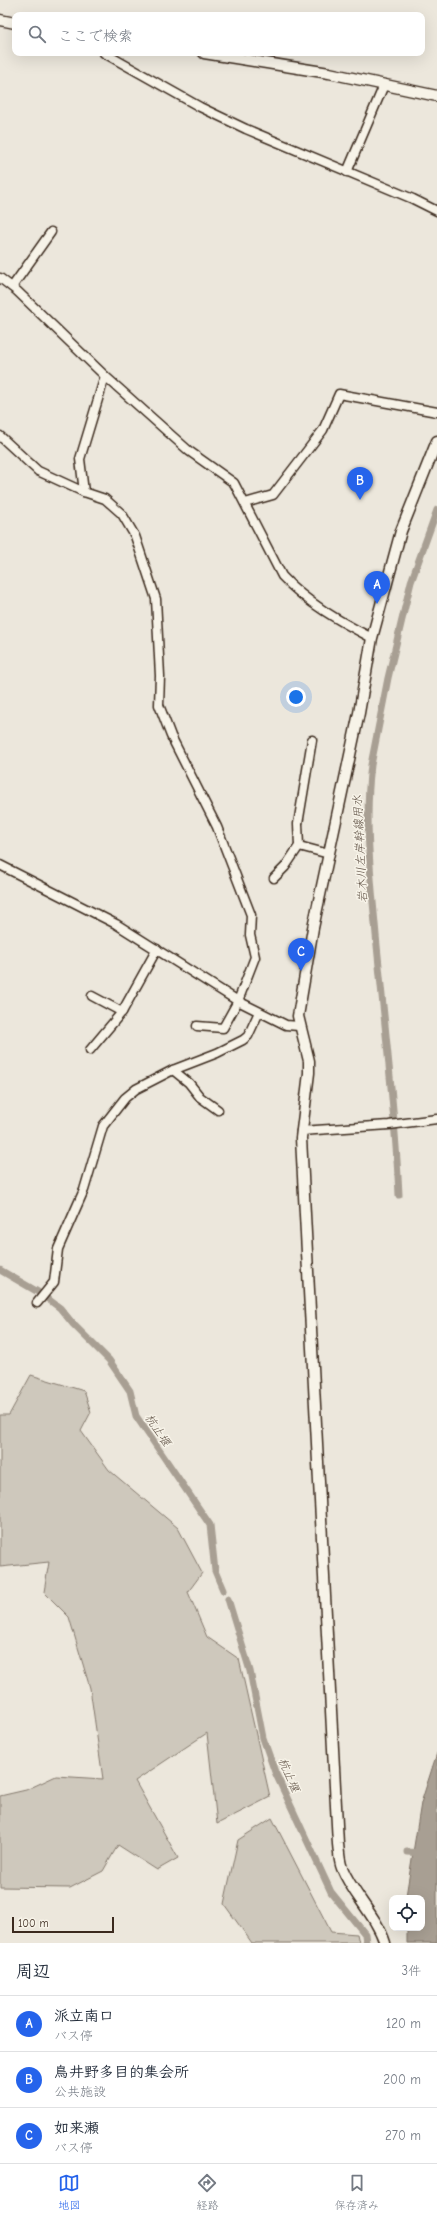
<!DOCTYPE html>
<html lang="ja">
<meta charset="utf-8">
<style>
:root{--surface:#fff;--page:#f6f6f7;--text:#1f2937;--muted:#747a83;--line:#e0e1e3;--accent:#2563eb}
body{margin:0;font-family:"Comic Neue","Klee One",sans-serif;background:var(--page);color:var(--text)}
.controls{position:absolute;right:12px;bottom:12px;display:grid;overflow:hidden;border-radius:8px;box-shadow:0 4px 16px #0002}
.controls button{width:36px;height:36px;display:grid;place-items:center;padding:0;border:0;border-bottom:1px solid var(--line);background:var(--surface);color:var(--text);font:20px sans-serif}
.scale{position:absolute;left:12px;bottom:10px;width:102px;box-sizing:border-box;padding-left:4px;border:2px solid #3b2a1e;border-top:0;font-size:11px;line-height:14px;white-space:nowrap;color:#3b2a1e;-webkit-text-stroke:3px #f7f3e8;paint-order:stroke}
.you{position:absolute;left:296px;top:697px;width:14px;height:14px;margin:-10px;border:3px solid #fff;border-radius:50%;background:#1a73e8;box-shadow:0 0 0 6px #1a73e833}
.badge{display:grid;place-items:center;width:26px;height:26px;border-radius:50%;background:var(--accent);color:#fff;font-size:13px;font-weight:700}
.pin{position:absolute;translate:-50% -33px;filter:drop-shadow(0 1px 2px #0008)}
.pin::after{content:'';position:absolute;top:21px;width:14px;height:12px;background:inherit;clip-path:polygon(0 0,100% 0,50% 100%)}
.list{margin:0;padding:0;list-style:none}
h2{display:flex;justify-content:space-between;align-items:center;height:52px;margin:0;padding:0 16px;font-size:17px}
h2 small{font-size:13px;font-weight:400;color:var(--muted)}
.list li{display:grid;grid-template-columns:26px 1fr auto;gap:12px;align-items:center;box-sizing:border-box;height:56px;padding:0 16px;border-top:1px solid var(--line)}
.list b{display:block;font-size:15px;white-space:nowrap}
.list p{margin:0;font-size:13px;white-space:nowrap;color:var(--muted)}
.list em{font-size:13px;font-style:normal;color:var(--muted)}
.icon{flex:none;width:22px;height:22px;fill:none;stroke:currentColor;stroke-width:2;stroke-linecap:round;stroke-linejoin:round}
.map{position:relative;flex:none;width:437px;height:1943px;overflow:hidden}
.search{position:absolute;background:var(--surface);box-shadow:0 4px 16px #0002;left:12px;right:12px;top:12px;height:44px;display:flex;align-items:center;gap:10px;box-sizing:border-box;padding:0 14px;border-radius:8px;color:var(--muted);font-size:15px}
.sheet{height:220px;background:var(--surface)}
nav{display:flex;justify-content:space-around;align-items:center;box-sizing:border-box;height:56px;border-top:1px solid var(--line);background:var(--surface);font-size:11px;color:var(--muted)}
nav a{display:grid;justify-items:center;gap:2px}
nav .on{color:var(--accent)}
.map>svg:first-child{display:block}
.green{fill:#cec8bc;stroke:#84796d}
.water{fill:#a89f93;stroke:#7c7064}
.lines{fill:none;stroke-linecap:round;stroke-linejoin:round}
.canal{stroke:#a89f93;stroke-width:7}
.minor-casing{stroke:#3b2a1e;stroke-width:11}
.tertiary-casing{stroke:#3b2a1e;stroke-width:13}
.minor{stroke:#f7f3e8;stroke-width:8}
.tertiary{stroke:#f7f3e8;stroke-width:10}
.labels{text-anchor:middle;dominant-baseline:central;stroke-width:3;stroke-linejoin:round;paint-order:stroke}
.water-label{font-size:12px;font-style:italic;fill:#615347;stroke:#f7f3e8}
</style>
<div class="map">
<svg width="437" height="1943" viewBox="0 0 437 1943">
<rect width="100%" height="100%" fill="#ece7dc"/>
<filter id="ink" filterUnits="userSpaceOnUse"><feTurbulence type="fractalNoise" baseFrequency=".025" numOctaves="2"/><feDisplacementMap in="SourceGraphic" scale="8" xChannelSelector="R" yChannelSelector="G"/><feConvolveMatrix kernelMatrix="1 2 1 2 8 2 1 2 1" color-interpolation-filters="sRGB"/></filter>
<g filter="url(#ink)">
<g class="green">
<polygon points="31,1375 84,1391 91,1412 81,1431 109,1470 178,1528 202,1573 188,1592 207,1637 239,1659 270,1797 217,1824 207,1733 135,1781 178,1858 157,1870 118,1845 103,1871 70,1888 0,1887 0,1796 26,1790 56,1776 103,1779 90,1688 69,1617 44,1592 49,1562 0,1567 0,1415 9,1415"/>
<polygon points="272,1818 331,1932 357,1934 359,1943 252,1943 224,1904 238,1840"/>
</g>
<polygon class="water" points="437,1753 437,1943 407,1943 407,1928 422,1928 422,1898 406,1898 406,1896 421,1803"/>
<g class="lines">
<g class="canal">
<path d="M399,1195C395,1108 384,1021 376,935C371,878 364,822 371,765L388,678L411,582L437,510"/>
<polyline points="0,1270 38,1292"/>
<polyline points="48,1299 60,1308 73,1324 109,1360 130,1391 136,1416 210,1525 215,1571 223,1590"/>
<polyline points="228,1599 250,1671 263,1738 275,1772 331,1892 365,1934 366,1943"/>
<polyline points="407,1852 437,1854"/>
</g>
<g class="minor-casing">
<g id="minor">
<polyline points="104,53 200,107 246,129 413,199 437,211"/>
<polyline points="347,172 384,85"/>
<path d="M0,278L17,291L105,376L189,451L234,483L282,576C307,603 339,621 372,638"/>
<polyline points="12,287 51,232"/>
<polyline points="105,376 80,459 84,492 105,499 122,514 135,536 156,599 160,676 159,705 171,736 217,827 251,915 250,935 255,957 238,1001 223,1028 197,1026"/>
<polyline points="0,436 38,471 84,492"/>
<polyline points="245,503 273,495 323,430 339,394 437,412"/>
<polyline points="299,846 329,854"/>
<polyline points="0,865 116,924 238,1001 286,1025 299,1026"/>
<polyline points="274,878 285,867 299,846 298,824 312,740"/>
<polyline points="92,996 122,1012"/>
<polyline points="90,1050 122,1012 157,949"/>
<polyline points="173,1070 189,1083 200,1097 218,1110"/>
<polyline points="301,1131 389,1125 437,1119"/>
<polyline points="37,1303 54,1282 58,1249 84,1190 103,1126 125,1098 136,1089 173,1070 217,1053 243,1040 248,1036 259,1012"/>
</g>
</g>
<g class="tertiary-casing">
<g id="tertiary">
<polyline points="0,20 15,23"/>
<polyline points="204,53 329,73 437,96"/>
<path d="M385,1943C376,1915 353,1895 342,1868C339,1861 339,1852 338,1844L301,1138L309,1073V1061L298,1016L313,928L359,713L372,638L401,531L437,441"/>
</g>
</g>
<use href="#minor" class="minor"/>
<use href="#tertiary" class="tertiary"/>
</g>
</g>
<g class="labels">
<g class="water-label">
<text transform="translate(360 849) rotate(-93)">岩木川左岸幹線用水</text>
<text transform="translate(158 1430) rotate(56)">杭止堰</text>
<text transform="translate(289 1775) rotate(67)">杭止堰</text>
</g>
</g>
</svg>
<div class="controls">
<button><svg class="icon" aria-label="locate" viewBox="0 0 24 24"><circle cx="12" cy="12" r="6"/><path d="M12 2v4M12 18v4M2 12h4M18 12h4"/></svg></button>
</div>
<div class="scale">100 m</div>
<div class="you"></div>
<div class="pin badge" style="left:377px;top:604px">A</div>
<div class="pin badge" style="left:360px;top:500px">B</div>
<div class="pin badge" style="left:301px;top:971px">C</div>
<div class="search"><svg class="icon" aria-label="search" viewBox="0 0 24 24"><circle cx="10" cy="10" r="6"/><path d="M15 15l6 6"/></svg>ここで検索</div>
</div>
<section class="sheet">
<h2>周辺<small>3件</small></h2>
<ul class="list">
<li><span class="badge">A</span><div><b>派立南口</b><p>バス停</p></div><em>120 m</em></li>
<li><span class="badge">B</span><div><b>鳥井野多目的集会所</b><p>公共施設</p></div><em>200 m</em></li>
<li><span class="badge">C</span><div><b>如来瀬</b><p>バス停</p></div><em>270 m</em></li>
</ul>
</section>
<nav>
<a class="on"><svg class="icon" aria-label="map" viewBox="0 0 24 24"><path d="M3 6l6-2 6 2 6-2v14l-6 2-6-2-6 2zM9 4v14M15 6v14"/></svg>地図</a>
<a><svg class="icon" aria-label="directions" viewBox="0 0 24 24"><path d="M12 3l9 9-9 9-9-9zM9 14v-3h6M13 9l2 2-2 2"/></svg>経路</a>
<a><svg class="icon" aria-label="saved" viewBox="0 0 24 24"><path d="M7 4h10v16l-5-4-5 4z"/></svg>保存済み</a>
</nav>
